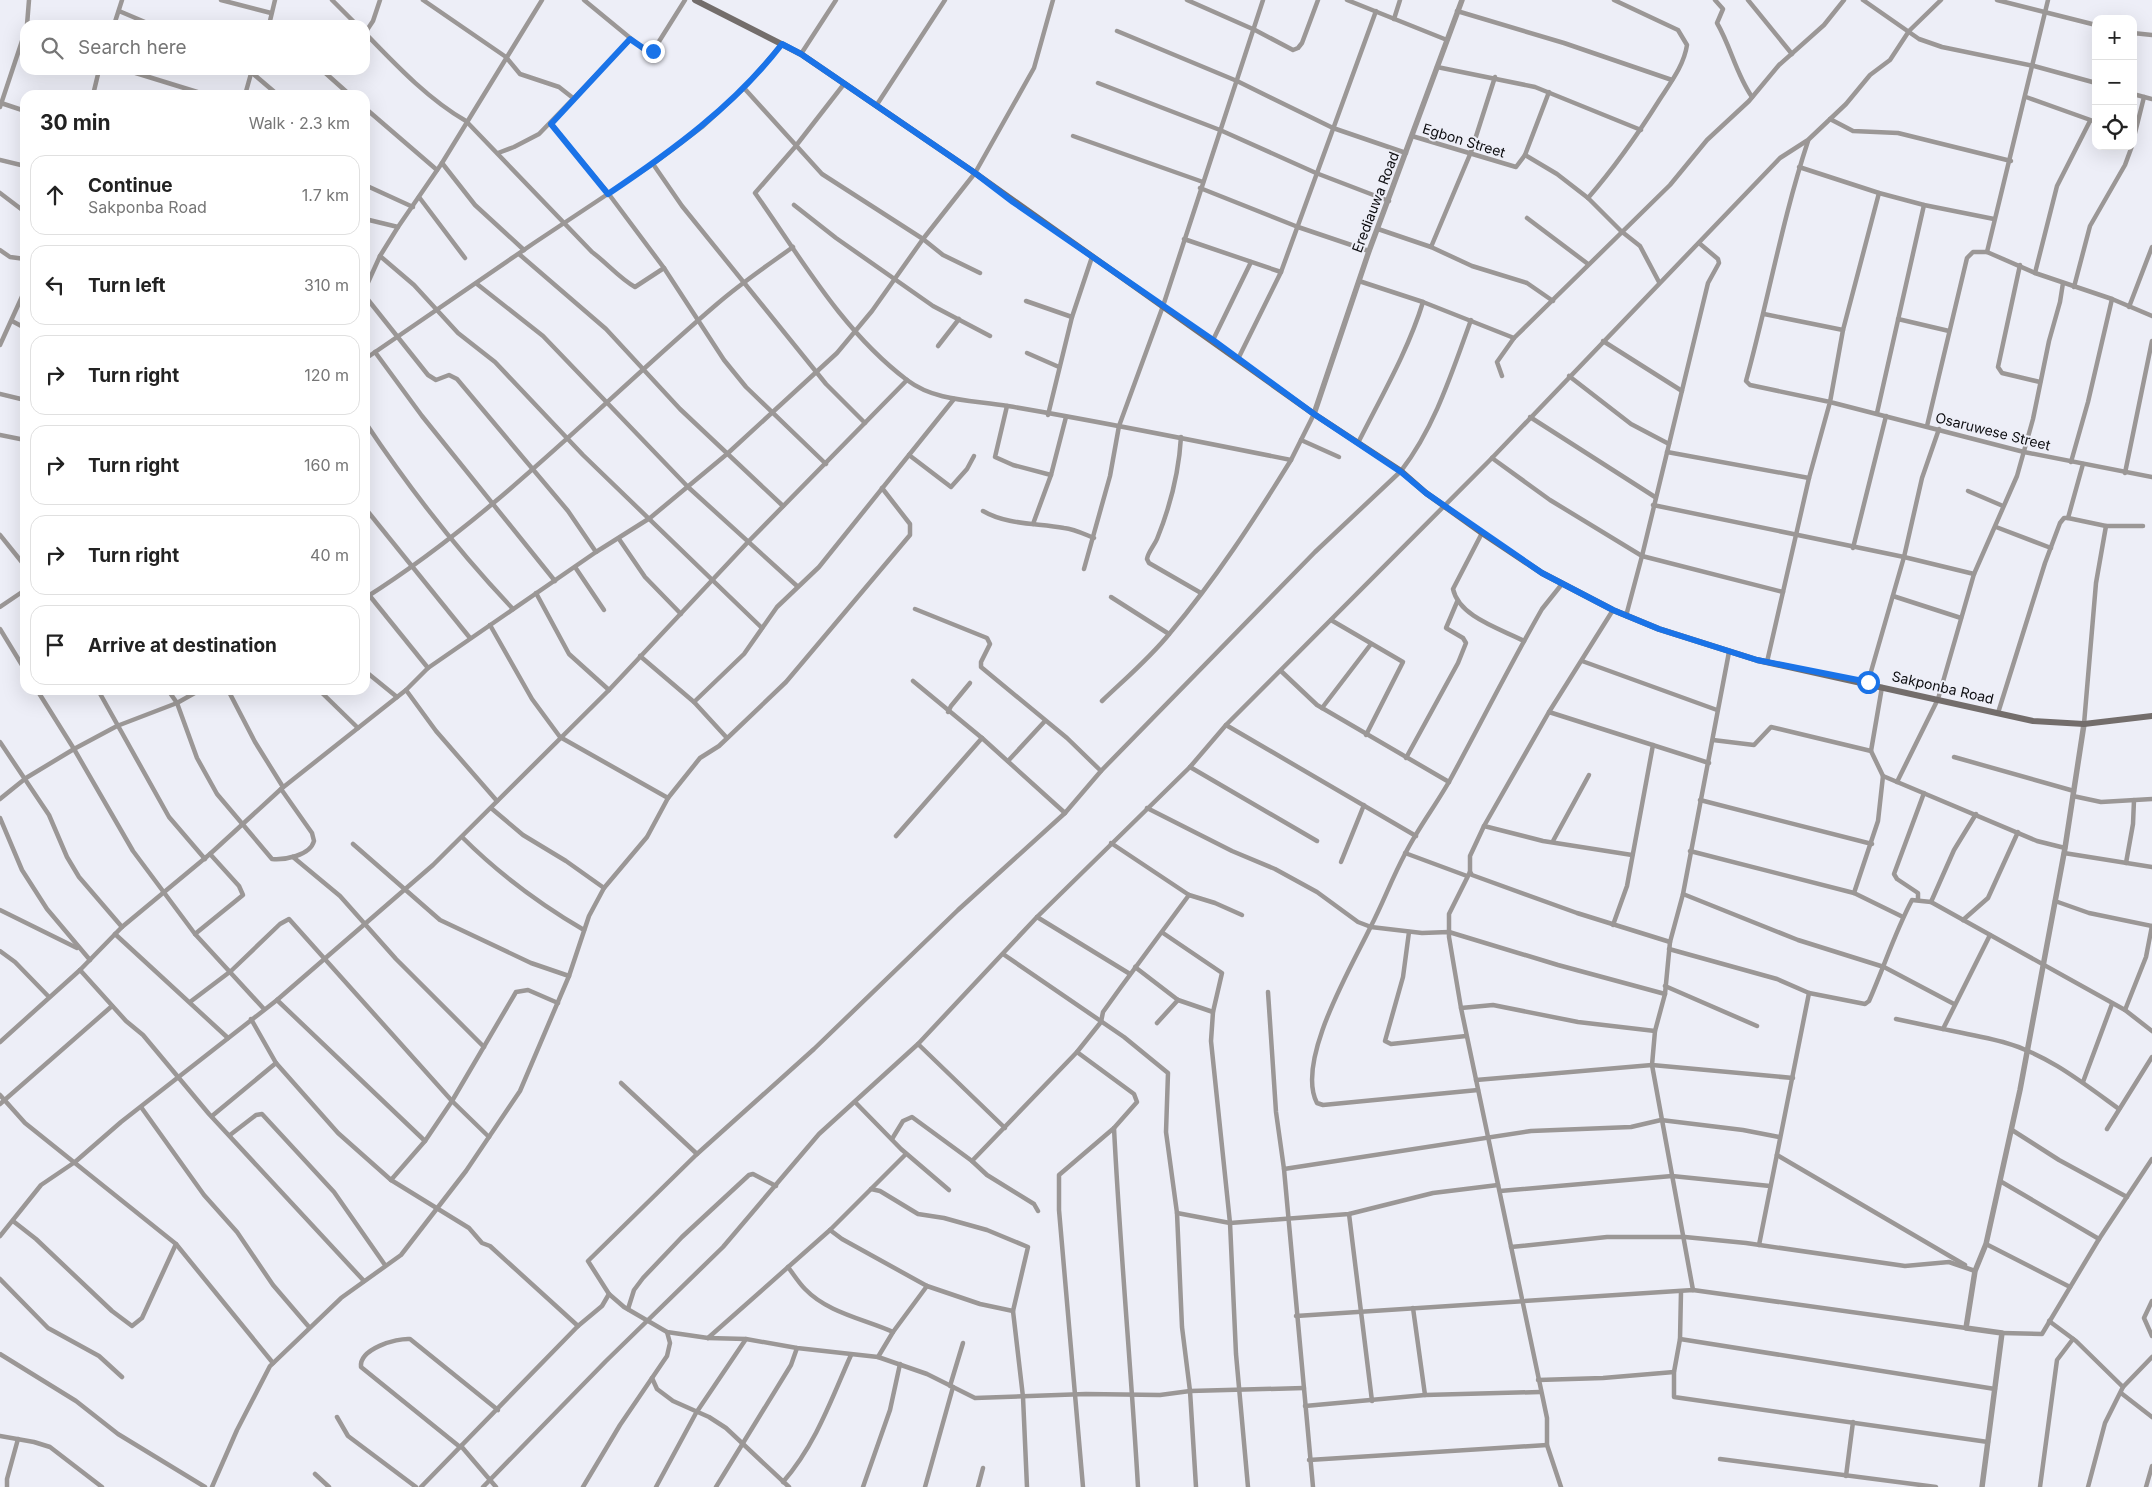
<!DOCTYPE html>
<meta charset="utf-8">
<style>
:root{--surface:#fff;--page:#f6f6f6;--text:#222;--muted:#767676;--line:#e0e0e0}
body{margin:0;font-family:Inter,sans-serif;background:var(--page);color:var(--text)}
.controls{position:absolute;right:15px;top:15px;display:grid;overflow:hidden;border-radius:10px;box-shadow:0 5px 20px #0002}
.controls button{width:45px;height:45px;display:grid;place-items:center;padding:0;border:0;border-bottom:1px solid var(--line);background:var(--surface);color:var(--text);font:25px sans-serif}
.stop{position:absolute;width:15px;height:15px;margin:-11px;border:4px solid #1a73e8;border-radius:50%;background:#fff}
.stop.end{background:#1a73e8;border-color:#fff;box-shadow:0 1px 5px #0008}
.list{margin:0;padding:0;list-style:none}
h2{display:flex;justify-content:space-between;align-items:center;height:65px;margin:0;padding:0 20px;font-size:21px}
h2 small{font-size:16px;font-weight:400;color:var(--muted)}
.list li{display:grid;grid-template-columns:32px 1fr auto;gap:15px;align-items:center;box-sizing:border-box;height:80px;margin:0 10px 10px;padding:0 10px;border:1px solid var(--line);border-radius:15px}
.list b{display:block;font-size:19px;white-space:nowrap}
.list p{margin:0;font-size:16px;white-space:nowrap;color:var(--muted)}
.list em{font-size:16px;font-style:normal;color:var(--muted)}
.icon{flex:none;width:28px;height:28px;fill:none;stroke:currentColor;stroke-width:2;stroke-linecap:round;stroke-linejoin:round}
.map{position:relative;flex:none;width:2152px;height:1487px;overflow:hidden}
.search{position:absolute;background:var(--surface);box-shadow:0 5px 20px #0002;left:20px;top:20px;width:350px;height:55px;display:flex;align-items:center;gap:12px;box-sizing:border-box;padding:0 18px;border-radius:15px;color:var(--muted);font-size:19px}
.panel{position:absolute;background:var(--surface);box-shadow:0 5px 20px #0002;left:20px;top:90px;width:350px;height:605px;border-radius:15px}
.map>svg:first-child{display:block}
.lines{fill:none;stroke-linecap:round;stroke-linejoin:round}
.minor{stroke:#9b9796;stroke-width:4.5}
.tertiary{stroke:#9b9796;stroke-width:5.5}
.secondary{stroke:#736d6b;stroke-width:6}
.route{stroke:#1a73e8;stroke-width:6}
.labels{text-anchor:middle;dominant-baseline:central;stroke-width:4;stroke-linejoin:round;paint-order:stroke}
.street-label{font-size:14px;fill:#0d0d10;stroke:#edeef7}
</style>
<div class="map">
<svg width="2152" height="1487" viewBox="0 0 2152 1487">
<rect width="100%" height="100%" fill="#edeef7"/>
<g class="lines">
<g class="minor">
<polyline points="221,0 271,13"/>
<polyline points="332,0 357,25"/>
<polyline points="423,0 506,57 520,74 559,87 573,98"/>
<polyline points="584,0 646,51 653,51 685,0"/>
<polyline points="1187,0 1255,30 1293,50 1298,48 1302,43 1318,0"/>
<polyline points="1347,0 1447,40"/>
<path d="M1715,0L1723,9L1717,23C1731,47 1736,74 1752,97"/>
<polyline points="1748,0 1792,54"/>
<polyline points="1863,0 1919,39 1942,47 2034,66 2096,83"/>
<polyline points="1997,0 2096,25"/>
<polyline points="119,11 152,25"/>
<polyline points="1457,11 1564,43 1672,80"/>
<polyline points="1394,19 1400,0"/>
<polyline points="27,25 29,0"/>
<polyline points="114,25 122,0"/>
<polyline points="269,25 275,0"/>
<polyline points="1117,31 1237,81 1333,128 1406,153"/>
<path d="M365,33C396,65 428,99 466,121L592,252C607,263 619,278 635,287L664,268"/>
<polyline points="365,33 373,21 380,0"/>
<polyline points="2133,33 2152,35"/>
<polyline points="782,44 744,88 822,174 923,239 943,255 980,273"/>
<polyline points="801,54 836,0"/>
<polyline points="1437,67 1535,87 1641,130"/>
<polyline points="90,70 98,72"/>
<polyline points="126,70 207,95"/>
<polyline points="322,70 350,95"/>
<polyline points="251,72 278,95"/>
<polyline points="1098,83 1220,130 1316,173 1389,201"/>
<path d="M844,84L795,147L755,193C801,258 842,331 907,380C936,402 974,400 1008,406C1103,422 1197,441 1291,460L1314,414"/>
<polyline points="2133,94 2152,99"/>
<polyline points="93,95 99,70"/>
<polyline points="245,95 252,70"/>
<polyline points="2026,97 2096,122"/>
<polyline points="1,103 25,111"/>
<polyline points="876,106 945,0"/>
<polyline points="0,107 25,32"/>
<polyline points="365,108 437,170"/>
<polyline points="1830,119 1853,131 1898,133 2011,161"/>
<polyline points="551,124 608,193 664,268 724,360 746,387 826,464"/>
<polyline points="1073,136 1203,182"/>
<polyline points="1412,136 1516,167 1525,155 1549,92"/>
<polyline points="2133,141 2144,97"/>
<polyline points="498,153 514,147 539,134 631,39"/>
<polyline points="1525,155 1557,174 1588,198 1621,231 1640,246 1659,282"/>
<polyline points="0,160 25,166"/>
<polyline points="442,163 475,205 524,250"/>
<polyline points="653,164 682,206 826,384 865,423"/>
<polyline points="1799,167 1879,193 1924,205 1994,219"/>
<polyline points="365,185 413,207"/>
<polyline points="1200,188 1298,227 1369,251"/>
<polyline points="0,193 25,212"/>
<polyline points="1879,193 1843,330 1830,402 2024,452 2152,477"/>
<polyline points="419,197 465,258"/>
<path d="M1588,198C1615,167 1638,134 1660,99C1671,82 1684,65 1687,45L1678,30L1614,0"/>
<polyline points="794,205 836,238 933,306 990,336"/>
<polyline points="1527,218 1588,264"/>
<polyline points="365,219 398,227"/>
<polyline points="1378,229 1431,247 1472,266 1527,283 1553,301"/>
<polyline points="1184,239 1281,272"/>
<polyline points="1431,247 1471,152 1495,77"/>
<polyline points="0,250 10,257 25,259"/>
<polyline points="1987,252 2048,0"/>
<polyline points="519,254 606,329 680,409 783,506"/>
<polyline points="380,256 414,285 458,333 495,362 583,455 762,628"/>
<polyline points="2020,265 1998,367 2002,373 2040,382"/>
<polyline points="2035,273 2057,186 2090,121"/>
<polyline points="1359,281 1423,302 1514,338"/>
<polyline points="477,284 543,336 688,487 797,586"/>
<polyline points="2074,287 2090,226 2125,165 2132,146"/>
<polyline points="365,289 380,256 398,227 442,163 542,0"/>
<polyline points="365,296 428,375 436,380 449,375 457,379 568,511 596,552"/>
<polyline points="1026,301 1072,317"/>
<polyline points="2129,307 2152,247"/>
<polyline points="1764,314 1843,330"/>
<polyline points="1898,319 1949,331"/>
<polyline points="12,321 25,328"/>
<polyline points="1213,340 1251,262"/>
<polyline points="1603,341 1682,391"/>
<polyline points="0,345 25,290"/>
<polyline points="938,346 959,319"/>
<polyline points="375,352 422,416 555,581"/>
<polyline points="1027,353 1059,367"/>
<polyline points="365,359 534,243 653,164 702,127 744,88"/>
<polyline points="1238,359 1281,272 1376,11"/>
<polyline points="1502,376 1497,362 1514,338 1670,185 1707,140 1749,101 1779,65 1824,25 1844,0"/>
<polyline points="1569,376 1631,424 1669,444"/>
<polyline points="0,394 25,400"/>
<polyline points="1007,406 995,457 1013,465 1051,475"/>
<polyline points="1877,413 1924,205"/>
<polyline points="1048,415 1072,317 1092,257"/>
<polyline points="1530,417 1655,497"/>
<path d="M365,422C409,488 458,551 513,609"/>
<polyline points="1927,426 1967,258 1973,252 1987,252 2035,273 2112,299 2152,316"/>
<polyline points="0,435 25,440"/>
<path d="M1181,437C1179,471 1170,507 1157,539C1154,546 1148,552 1147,559L1149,563L1201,593"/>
<polyline points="1301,440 1339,457"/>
<path d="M1358,443C1381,397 1408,351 1423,302"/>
<polyline points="25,451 25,453"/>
<polyline points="1667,452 1809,478"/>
<polyline points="909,455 951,487 967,469 974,456"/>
<polyline points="1492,458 1550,500 1642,556 1783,592"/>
<polyline points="2071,462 2088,402 2112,299"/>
<polyline points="2125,473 2152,341"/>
<polyline points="1968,491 2003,506"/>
<polyline points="1653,505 1904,557 1974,574"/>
<polyline points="365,508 470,638"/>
<path d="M983,511C1007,525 1037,523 1064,528C1074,529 1084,534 1094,538"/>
<polyline points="2068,518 2083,464"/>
<polyline points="1033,524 1051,475 1066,417"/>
<polyline points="1996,527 2051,548"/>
<path d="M1482,533L1453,589C1459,617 1501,629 1524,641"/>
<polyline points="0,535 25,566"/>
<polyline points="619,539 645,577 681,614"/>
<polyline points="1853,548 1886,416"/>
<polyline points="575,567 604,610"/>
<polyline points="1084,569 1110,476 1119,426 1163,306 1263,0"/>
<polyline points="365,590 428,668"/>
<polyline points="536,593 569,654 609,690"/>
<polyline points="1893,596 1961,618"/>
<polyline points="1111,597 1169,634"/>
<path d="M365,598C495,516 601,403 717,304C741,283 768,265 793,247"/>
<polyline points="0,607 25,590"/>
<polyline points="915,609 987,638 990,644 981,662 981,667 1067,738 1101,771"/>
<polyline points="1626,616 1642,556 1708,283 1719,263 1718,259 1699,243"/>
<polyline points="1331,620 1403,662 1366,735"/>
<polyline points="490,625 532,699 560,737 668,798"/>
<polyline points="0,629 25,670"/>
<polyline points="640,656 694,702 727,738"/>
<polyline points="1582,661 1717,710"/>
<path d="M1767,662L1809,478L1830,402L1750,385L1746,381C1768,301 1782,220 1808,141"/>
<polyline points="365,671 397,697"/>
<polyline points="1281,671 1317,705 1449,782"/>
<polyline points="913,681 982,738 1065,813"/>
<polyline points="1868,682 1904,557 1922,478 1939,429"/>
<polyline points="37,690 74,749 133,851 195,934 264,1009"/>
<polyline points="98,690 169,817 205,859"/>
<path d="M168,690L177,703L197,758L217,794L272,859C284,860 310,856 314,841L312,833L281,789"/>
<polyline points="228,690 255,742 283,787"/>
<polyline points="319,690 358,728"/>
<polyline points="406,690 436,731 497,801"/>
<path d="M1102,701C1125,679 1150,658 1170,633C1215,580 1254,520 1291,460"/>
<polyline points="694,702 744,654 777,607 819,567 954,399"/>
<polyline points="1322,708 1371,644"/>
<polyline points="948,712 951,706 970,683"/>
<polyline points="1549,712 1709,763"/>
<polyline points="1998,713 2045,563 2060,523 2064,518 2068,518 2106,526 2143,526"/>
<polyline points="2084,724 2096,583 2106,526"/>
<polyline points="1226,725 1416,836"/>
<polyline points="1713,740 1754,745 1771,727 1871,751"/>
<polyline points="0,742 49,815 67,857 79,877 122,927"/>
<polyline points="1954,757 2074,791"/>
<polyline points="1406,758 1458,663 1466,643 1463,638 1446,628 1457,602"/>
<polyline points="1008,761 1045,721"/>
<polyline points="1190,767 1317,841"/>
<polyline points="1883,776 2037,841 2065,848"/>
<polyline points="1897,782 1938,699 1974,574 2017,476 2033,419 2049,341 2060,302 2063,283"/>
<polyline points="2073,796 2101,802 2152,799"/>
<polyline points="0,799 26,778 74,749 117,726 177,703 200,690"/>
<polyline points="1700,800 1872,844"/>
<polyline points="491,808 523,835 566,861 604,888"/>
<polyline points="1147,808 1232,851 1275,869 1317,892 1358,922 1371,927 1422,933 1449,932 1558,965 1665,994"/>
<polyline points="0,818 22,870 47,909 90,960"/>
<polyline points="1484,826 1543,841 1632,855"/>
<polyline points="896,836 982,738"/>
<path d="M462,837C499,874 538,903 584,930"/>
<polyline points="1553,841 1589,775"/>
<polyline points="1111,843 1189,895 1215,903 1242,915"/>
<polyline points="353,844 440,920 531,963 569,976"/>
<polyline points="1690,851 1854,893 1903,917"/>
<polyline points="1405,853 1467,876"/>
<polyline points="2064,853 2152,867"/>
<polyline points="293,857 340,896 396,959 484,1047"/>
<polyline points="1341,862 1364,805"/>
<polyline points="2126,863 2133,824 2134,800"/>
<polyline points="1470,872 1472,875 1577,913 1670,942"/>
<polyline points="1854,893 1878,821 1883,776 1871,751 1882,687"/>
<polyline points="1683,894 1798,940 1884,967 1954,1004"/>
<polyline points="1918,899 1918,893 1897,879 1894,874 1924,793"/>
<polyline points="2055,901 2089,913 2152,926"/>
<polyline points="1931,902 1954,850 1976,814"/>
<polyline points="0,910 77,948"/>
<polyline points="1037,917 1130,974"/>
<polyline points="1963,920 1988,898 2018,832"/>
<polyline points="1613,925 1627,886 1653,745"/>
<polyline points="1409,932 1403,977 1385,1041 1391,1044 1466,1036"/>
<polyline points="1163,933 1222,973 1213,1012 1211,1041 1230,1223 1236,1354 1248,1487"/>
<polyline points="115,934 228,1038"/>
<polyline points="195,934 243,895 239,886 210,854"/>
<path d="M1669,949L1777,979L1809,993L1865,1004L1869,1001C1884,967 1895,932 1912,900L1931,902L2125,1010L2152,1031"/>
<polyline points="0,951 15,962 49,997"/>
<polyline points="1003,954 1124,1037 1168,1073 1166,1132 1177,1213 1182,1327 1190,1391 1196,1487"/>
<polyline points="1135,967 1178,1000 1213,1012"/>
<polyline points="80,970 126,1021 143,1035 209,1114 364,1281"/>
<polyline points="1665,986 1757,1026"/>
<polyline points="1268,992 1276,1112 1284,1169 1313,1487"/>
<polyline points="277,1000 425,1141"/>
<polyline points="190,1002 231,971 280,924 289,919 452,1101 489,1137"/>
<polyline points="1461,1008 1493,1005 1578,1022 1655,1031"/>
<polyline points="2125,1010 2146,957 2152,926"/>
<polyline points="251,1019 276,1063 338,1133 391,1180 469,1228 482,1243 490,1246 578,1326"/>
<polyline points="1896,1019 1943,1029 1990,935"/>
<polyline points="1157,1023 1178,1000"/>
<path d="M1943,1029C1963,1033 1984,1037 2003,1042C2047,1054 2083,1083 2119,1109"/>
<polyline points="0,1042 80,970 122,927 210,854 281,789 406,690 428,668 596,552 650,518 727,454 837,353 872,311 923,239 975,173 1034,68 1053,0"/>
<polyline points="918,1044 1005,1128"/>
<polyline points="1077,1052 1134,1094 1137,1102 1114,1128 1059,1175 1059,1210 1083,1487"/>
<polyline points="1476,1080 1652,1065 1793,1078"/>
<polyline points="2083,1082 2112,1004"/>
<polyline points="621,1083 697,1154"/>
<path d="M1478,1090L1323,1105L1317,1103C1295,1061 1352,966 1371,926C1383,903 1392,878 1405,854C1418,828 1436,805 1450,780C1481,723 1510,665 1542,609L1562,584"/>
<polyline points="0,1095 25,1123 176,1244 273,1363"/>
<polyline points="855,1102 901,1149 949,1190"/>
<polyline points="0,1104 112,1006"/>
<polyline points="141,1107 204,1195 237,1232 273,1285 309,1327"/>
<polyline points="212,1116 276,1063"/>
<path d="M1114,1128C1120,1248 1131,1367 1138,1487"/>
<polyline points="2107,1129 2152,1057"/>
<polyline points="2012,1130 2059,1160 2127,1197"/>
<polyline points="230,1135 256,1115 262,1114 334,1192 385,1265"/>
<polyline points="892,1139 903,1121 912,1117 972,1161"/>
<polyline points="1777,1155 1965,1265"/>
<polyline points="1284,1169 1531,1131 1631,1127 1661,1120 1743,1130 1779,1137"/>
<polyline points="391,1180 425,1141 452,1101 516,992 528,990 558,1003"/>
<polyline points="2000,1181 2099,1239"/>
<polyline points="871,1189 880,1191 918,1214 944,1218 987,1230 1028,1247 1013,1311 1023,1397 1027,1487"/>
<polyline points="1500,1191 1672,1176 1770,1186"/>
<polyline points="1038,1211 1034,1204 987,1175 972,1161 1077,1052 1101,1022 1103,1012 1121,987 1189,895"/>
<polyline points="1177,1213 1230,1223 1349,1214 1433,1193 1498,1185"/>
<polyline points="1349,1214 1372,1401"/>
<polyline points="13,1221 36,1239 112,1311 132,1326 142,1318 176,1244"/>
<polyline points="830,1230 842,1239 927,1286 980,1304 1013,1311"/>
<polyline points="0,1236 41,1185 75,1162 121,1122 277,1000 433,865 609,690 748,542 907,380"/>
<polyline points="1986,1244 2070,1287"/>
<polyline points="1759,1245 1809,993"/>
<polyline points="1511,1247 1607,1237 1685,1237 1746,1243 1905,1266 1949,1262 1975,1271"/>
<path d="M788,1267C794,1275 799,1283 805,1289C828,1313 864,1319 893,1332"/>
<polyline points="0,1279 48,1328 99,1356 122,1377"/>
<polyline points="1693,1290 1652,1065 1655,1031 1665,994 1670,942 1683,894 1729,652"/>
<polyline points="1681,1292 1680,1339 1674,1372 1674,1397 1988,1442"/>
<polyline points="2152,1301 2144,1318 2152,1336"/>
<polyline points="1413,1308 1425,1395"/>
<polyline points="628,1309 634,1290 643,1278 682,1237 749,1175 753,1174 776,1186"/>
<polyline points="1296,1316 1693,1290 1966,1328"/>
<polyline points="2049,1321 2076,1341 2123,1387"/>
<polyline points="2002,1333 2042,1334 2099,1239 2152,1159"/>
<polyline points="708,1338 830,1230 906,1154"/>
<polyline points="1680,1339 1995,1389"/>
<polyline points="0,1354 76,1401 118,1434 205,1487"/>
<polyline points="878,1357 893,1332 927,1286"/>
<polyline points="652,1378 657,1389 673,1401 709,1417 726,1428 789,1487"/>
<polyline points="1538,1380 1603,1378 1674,1372"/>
<polyline points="950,1386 963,1343"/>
<path d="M1304,1388L1190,1391L1160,1395L1086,1394L975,1398L927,1374L878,1357L797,1348L746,1339L708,1338L667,1332L624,1307L609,1294L588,1261L697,1154L814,1049L958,910L1065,813L1101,771L1315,552L1401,471C1435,427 1452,372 1471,320"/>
<polyline points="2121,1393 2152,1417"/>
<polyline points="1305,1406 1425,1395 1540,1392"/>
<polyline points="337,1417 348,1436 416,1487"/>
<polyline points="0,1436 34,1442 50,1447 102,1487"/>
<polyline points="461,1446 496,1487"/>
<path d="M460,1447L361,1367C359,1349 396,1338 410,1339L498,1410"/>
<polyline points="1720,1459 1936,1487"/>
<polyline points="1309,1460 1547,1445"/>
<polyline points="315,1474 329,1487"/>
<polyline points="1846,1476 1853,1422"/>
<path d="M783,1482C816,1444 831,1400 851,1355"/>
<polyline points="7,1487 7,1479 18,1439"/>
<polyline points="212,1487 237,1430 270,1366 341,1298 401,1255 466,1171 520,1091 569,976 589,916 604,888 647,837 668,798 700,758 719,746 786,682 910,535 910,524 882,488"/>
<polyline points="421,1487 578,1326 602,1306 609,1294"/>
<polyline points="483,1487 606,1361 723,1247 819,1134 918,1044 1037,917 1190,767 1226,725 1492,458 1780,158 1808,140 1846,104 1870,75 1890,60 1909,31 1941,0"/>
<polyline points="583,1487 620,1425 667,1356 670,1343 667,1332"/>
<polyline points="656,1487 696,1413 746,1339"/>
<polyline points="716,1487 791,1365 797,1348"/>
<polyline points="863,1487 890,1410 900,1364"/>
<polyline points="925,1487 953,1387"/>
<polyline points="978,1487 983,1468"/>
<polyline points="1561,1487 1547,1445 1547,1418 1461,1008 1449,937 1449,914 1470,872 1470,856 1484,826 1549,712 1613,610"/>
<polyline points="2040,1487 2057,1360 2073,1339"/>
<polyline points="2088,1487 2105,1423 2123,1387 2152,1357"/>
<polyline points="2146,1487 2152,1466"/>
</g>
<g class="tertiary">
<polyline points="1314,414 1369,251 1462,0"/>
<polyline points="1982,1487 2002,1333 1966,1328 1975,1271 1986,1244 2020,1090 2065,848 2084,724"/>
</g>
<polyline class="secondary" points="695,0 801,54 975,173 1314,414 1401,471 1426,493 1482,533 1542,573 1613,610 1659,629 1757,660 2033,721 2084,724 2152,716"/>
</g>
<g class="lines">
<path class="route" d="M653,51L646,50L630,39L551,124L608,194C672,151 734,106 782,44L801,54L975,173L1013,202L1213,340L1314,414L1401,472L1426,493L1542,573L1613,610L1659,629L1757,660L1868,682"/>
</g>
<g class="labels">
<g class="street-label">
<text transform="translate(1464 140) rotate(17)">Egbon Street</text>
<text transform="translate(1375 202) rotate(-69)">Erediauwa Road</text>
<text transform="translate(1993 431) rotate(14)">Osaruwese Street</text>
<text transform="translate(1943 687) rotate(13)">Sakponba Road</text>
</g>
</g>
</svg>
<div class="controls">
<button>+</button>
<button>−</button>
<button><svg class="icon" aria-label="locate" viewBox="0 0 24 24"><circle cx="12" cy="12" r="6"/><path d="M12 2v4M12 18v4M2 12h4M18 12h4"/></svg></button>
</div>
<div class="stop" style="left:1868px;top:682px"></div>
<div class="stop end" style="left:653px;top:51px"></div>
<div class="search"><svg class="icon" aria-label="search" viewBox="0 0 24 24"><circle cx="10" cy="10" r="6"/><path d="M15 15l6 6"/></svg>Search here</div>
<section class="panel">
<h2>30 min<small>Walk · 2.3 km</small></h2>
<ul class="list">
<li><svg class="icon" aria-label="ahead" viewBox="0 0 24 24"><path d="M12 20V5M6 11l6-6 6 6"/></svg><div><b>Continue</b><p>Sakponba Road</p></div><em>1.7 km</em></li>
<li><svg class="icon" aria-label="left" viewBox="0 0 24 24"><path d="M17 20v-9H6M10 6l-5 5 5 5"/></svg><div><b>Turn left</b></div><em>310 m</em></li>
<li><svg class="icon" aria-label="right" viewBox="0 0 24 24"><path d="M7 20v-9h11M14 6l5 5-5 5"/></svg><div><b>Turn right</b></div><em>120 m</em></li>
<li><svg class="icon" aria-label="right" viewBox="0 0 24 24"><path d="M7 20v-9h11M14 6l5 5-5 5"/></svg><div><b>Turn right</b></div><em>160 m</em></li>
<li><svg class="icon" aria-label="right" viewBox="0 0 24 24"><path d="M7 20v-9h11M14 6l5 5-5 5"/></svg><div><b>Turn right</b></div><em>40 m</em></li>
<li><svg class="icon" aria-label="arrive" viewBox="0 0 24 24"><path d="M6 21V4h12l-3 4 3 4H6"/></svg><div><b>Arrive at destination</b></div></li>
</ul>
</section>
</div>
